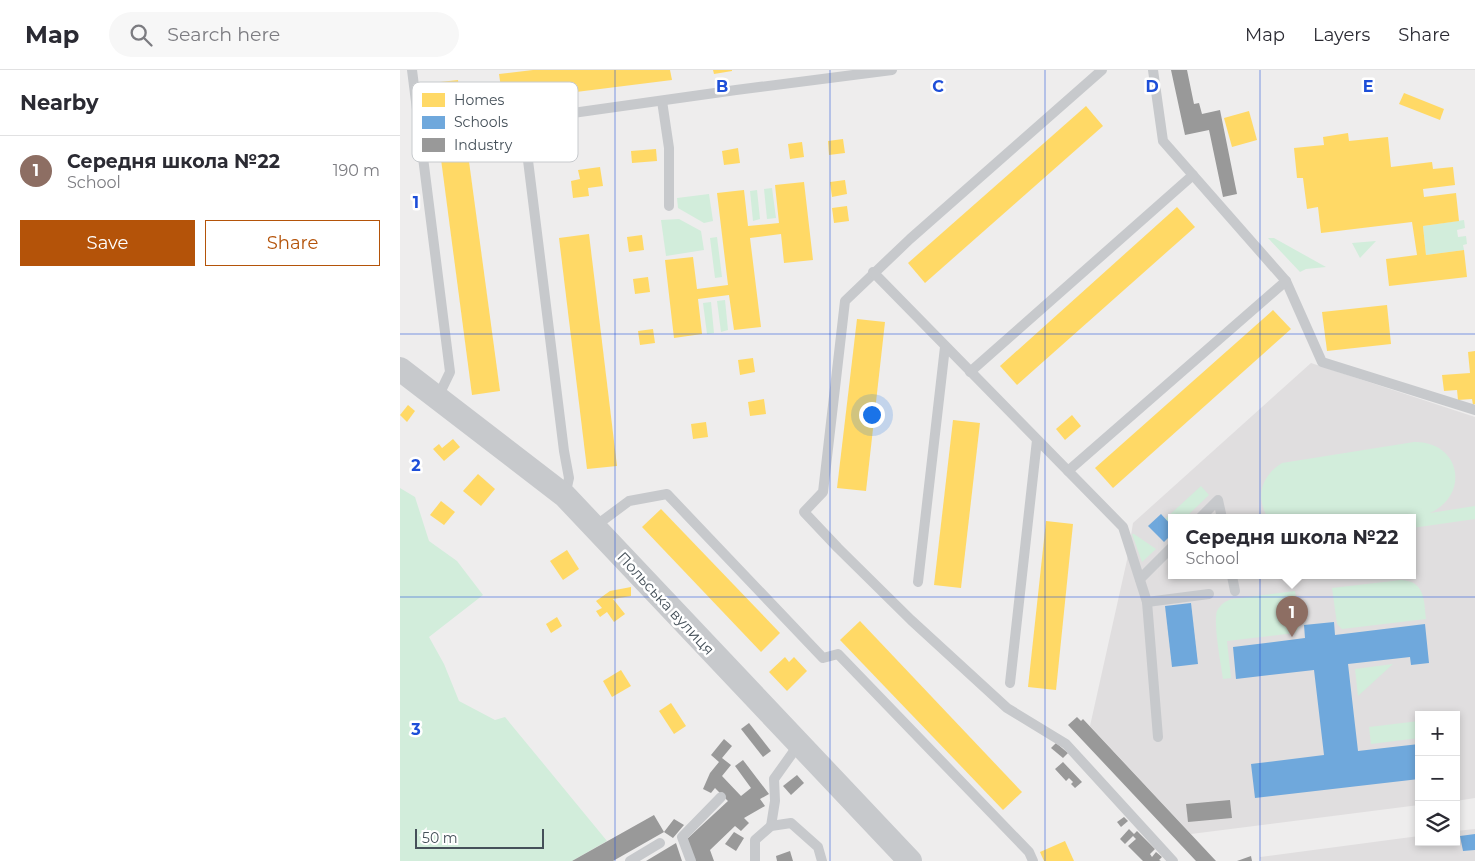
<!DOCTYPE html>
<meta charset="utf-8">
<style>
:root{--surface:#fff;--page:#f7f7f7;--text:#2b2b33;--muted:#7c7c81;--line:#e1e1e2;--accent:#b45309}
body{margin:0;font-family:Montserrat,sans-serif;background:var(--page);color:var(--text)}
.controls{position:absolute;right:15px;bottom:15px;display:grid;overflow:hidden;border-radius:0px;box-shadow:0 2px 8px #0003}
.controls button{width:45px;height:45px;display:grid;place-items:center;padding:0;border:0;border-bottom:1px solid var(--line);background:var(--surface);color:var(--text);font:25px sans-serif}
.scale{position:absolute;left:15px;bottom:12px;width:129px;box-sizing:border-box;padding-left:5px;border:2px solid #455059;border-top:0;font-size:14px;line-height:18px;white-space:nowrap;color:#455059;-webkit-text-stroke:4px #fff;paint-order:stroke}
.you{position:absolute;left:471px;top:344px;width:18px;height:18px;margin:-12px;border:4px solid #fff;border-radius:50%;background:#1a73e8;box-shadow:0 0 0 8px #1a73e833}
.badge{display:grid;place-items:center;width:32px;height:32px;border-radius:50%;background:var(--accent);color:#fff;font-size:16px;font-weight:700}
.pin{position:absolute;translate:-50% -41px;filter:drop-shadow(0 1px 2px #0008)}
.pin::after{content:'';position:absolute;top:26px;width:18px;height:15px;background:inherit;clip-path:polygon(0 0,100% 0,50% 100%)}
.popup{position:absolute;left:768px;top:444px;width:248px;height:65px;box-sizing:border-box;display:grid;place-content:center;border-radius:0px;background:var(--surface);filter:drop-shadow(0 1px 4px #0005);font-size:16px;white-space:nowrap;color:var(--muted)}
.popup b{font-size:19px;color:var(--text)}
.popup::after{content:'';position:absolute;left:50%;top:100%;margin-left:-10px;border:10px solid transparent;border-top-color:var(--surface)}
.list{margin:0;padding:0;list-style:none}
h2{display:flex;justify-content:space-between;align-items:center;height:65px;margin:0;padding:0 20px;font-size:21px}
h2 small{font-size:16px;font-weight:400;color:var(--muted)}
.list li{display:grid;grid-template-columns:32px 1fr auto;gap:15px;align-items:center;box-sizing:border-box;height:70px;padding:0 20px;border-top:1px solid var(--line)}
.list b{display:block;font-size:19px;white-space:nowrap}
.list p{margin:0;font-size:16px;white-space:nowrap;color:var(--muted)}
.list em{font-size:16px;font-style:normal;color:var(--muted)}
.actions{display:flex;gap:10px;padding:15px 20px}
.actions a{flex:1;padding:11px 0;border:1px solid var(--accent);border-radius:0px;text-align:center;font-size:18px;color:var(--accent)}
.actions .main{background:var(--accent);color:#fff}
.icon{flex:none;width:28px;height:28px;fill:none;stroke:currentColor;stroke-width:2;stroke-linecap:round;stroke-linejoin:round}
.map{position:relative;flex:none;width:1075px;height:791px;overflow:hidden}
header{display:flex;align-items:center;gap:30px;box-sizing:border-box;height:70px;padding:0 25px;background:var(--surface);border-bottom:1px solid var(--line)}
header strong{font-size:24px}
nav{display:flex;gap:28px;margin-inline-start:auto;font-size:18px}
.search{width:350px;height:45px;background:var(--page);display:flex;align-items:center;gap:12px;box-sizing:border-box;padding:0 18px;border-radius:28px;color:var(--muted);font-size:19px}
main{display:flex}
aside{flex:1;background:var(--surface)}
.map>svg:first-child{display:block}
.education{fill:#e0dedf;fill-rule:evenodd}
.green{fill:#d2eddb}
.homes{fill:#ffd966}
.schools{fill:#6fa8dc}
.industry{fill:#999}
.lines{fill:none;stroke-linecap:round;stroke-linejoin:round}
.service{stroke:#c7c9cc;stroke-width:10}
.tertiary{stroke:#c7c9cc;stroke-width:24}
.grid{fill:none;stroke:#1d4ed8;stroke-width:1;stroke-opacity:0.55}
.labels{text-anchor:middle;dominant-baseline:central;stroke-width:5;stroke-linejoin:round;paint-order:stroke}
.street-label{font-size:15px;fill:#455059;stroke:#fff}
.key{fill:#fff;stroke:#c7cacd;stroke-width:1}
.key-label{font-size:14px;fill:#455059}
.grid-label{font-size:16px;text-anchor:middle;font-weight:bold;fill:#1d4ed8;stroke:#fff;stroke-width:5;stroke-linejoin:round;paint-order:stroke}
</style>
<header>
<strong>Map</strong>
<div class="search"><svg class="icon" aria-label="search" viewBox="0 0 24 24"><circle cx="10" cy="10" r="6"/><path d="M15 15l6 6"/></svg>Search here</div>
<nav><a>Map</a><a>Layers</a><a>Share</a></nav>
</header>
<main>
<aside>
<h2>Nearby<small></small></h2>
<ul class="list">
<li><span class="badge" style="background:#8d6e63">1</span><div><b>Середня школа №22</b><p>School</p></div><em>190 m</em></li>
</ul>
<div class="actions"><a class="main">Save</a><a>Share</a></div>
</aside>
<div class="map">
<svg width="1075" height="791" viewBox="0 0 1075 791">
<rect width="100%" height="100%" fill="#eeeded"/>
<g class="education">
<path d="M911,293L1075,347V728L1056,731V645H1019V735L791,764L690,656L727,490L733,453ZM772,448H1012V506H772Z"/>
<polygon points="1075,759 1075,791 861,791 860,787 1019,766 1019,772 1056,772 1056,761"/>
</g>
<g class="green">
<polygon points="372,118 376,148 367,149 364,119"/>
<polygon points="357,120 360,149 353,151 350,121"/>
<polygon points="309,124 313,151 304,153 278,138 277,128"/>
<polygon points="279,149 301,161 304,180 266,186 261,150"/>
<polygon points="1064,150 1065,158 1057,160 1058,167 1066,166 1067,174 1063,175 1064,180 1026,185 1023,156"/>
<polygon points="317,167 322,207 315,208 310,168"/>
<polygon points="868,168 874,168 926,197 906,199 900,202"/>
<polygon points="976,171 960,188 952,173"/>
<polygon points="325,230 328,260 321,262 317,231"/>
<polygon points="311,232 314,263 307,264 303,233"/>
<path d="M1014,372C1060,371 1071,424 1030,443L1075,436V449L1012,458V448H868C855,427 861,406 882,393Z"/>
<polygon points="801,416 809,425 785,448 772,448 772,456 765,449"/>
<polygon points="0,418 15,427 29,471 57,491 83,525 29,567 44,594 59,631 95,650 105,647 207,771 172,791 0,791"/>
<polygon points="732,464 734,464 756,479 742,492"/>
<path d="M1001,510C1025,511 1024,530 1026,549L942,559L937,554L932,518Z"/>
<path d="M895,521L899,557L895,563L827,571L831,608L823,609C821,594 813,553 817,541C820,535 825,531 832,529Z"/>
<polygon points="993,594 958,626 955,599"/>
<polygon points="1019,651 1019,668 971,674 969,657"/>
</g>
<g class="homes">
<polygon points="133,0 270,0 272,10 103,31 99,4"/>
<polygon points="313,0 332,0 332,1 314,4"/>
<polygon points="58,10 100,321 72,325 31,13"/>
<polygon points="1004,23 1044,39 1040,50 999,34"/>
<polygon points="686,36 703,56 525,213 508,193"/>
<polygon points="849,41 857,70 832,77 824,48"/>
<polygon points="948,63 949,71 988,67 991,97 1032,92 1033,99 1053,97 1055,115 1023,119 1024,127 1056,123 1059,151 1023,156 1026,185 1064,180 1067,207 989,216 986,189 1017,185 1012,152 921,163 918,137 907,139 903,108 897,108 894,78 924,75 923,67"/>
<polygon points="443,69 445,83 429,85 428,71"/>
<polygon points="402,72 404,87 390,89 388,74"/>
<polygon points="338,78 340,93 324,95 322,81"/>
<polygon points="256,79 257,91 232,93 231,81"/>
<polygon points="200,97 203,116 188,118 189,126 173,128 171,111 180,109 178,100"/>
<polygon points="445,110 447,124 432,127 430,112"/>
<polygon points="404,112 413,190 384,193 381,164 350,168 361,257 334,260 329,225 298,229 302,264 274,268 265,190 293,187 297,219 328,215 317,123 344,120 348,156 379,153 375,115"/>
<polygon points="447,136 449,151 434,153 432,138"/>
<polygon points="777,137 795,157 617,315 600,296"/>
<polygon points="189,164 217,396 187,399 159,168"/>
<polygon points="242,165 244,180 229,182 227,167"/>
<polygon points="248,207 250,222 235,224 233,209"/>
<polygon points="987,235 991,274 927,281 922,242"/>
<polygon points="873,240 891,259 713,418 695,398"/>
<polygon points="457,249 485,252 466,421 437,418"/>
<polygon points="253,259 255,273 240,275 238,261"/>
<polygon points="1075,281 1075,334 1073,335 1072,329 1058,330 1057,320 1044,321 1042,305 1070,303 1068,282"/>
<polygon points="353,288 355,302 340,305 338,290"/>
<polygon points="364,329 366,344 350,346 348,332"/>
<polygon points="8,335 15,341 7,352 0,345"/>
<polygon points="672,345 681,356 665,370 656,359"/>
<polygon points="553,350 580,353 561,518 534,515"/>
<polygon points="306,352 308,367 293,369 291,354"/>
<polygon points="53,369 60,377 44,391 33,379 39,374 42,378"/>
<polygon points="78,404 95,419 81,436 63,421"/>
<polygon points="41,431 55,442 44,455 30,445"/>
<polygon points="261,439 380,563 361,582 242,457"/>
<polygon points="646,451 673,454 656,620 628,617"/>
<polygon points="167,480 179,499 163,510 150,491"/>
<polygon points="231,517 231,526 213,529 225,544 214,552 207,542 200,547 196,541 202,538 196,531 210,521"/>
<polygon points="157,547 162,556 151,563 146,554"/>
<polygon points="460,551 622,722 603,740 440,570"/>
<polygon points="385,587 389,592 394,587 407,601 387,621 369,602"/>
<polygon points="221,600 231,616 212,627 203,611"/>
<polygon points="271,633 286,656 274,664 259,641"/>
<polygon points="665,771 674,791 644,791 640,782"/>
</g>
<g class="schools">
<polygon points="761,444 772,456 772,464 764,472 748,456"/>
<polygon points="791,533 798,594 772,597 765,536"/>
<polygon points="934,552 935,565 1025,554 1029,593 1011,595 1010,587 948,594 958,681 1019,674 1019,709 855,728 851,694 924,685 914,600 836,609 833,577 905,568 904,555"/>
<polygon points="1075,764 1075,780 1063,781 1060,766"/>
</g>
<g class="industry">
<polygon points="771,0 787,0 794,34 799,33 802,44 820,40 837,124 823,127 809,60 785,65"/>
<polygon points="677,647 681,651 683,649 816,791 796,791 668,655"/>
<polygon points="349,653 371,681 363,687 341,659"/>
<polygon points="324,669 332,676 322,688 331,695 322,706 341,726 351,718 335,696 343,690 369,724 360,729 365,736 344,748 349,753 341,761 335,756 310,780 314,791 295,791 287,769 328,731 315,718 311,723 303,719 310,703 319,692 311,685"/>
<polygon points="656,673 668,683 663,688 651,678"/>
<polygon points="663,692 682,712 675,718 671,714 673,712 669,708 666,711 655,699"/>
<polygon points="397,705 404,713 391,725 383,716"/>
<polygon points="830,730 832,748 788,752 786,734"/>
<polygon points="254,745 264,762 274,749 284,755 273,768 264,762 213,791 172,791"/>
<polygon points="724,747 728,751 721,757 717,752"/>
<polygon points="729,759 734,764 737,761 755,779 750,784 752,787 756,782 762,787 759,790 761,791 743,791 728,776 736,769 733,766 725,774 720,769"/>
<polygon points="334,762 344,768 336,781 325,774"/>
<polygon points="276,773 282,791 246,791"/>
<polygon points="390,781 393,791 377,791 376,786"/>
<polygon points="851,786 852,791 837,791"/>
</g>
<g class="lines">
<g class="service">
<polyline points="12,0 50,302 37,329"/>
<polyline points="702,0 510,169 445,231 423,422 404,442 438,478 511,550 607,638 666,674 773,791"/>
<polyline points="753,0 763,71 886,211 922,292 1075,340"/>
<polyline points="262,31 269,78 269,136"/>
<polyline points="473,202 723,457 747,532 758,667"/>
<polyline points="570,302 793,105"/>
<polyline points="668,401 886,211"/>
<polyline points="165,426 169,408 164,381 123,50 336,20 492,0"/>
<polyline points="800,448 818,430 822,448"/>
<polyline points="194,457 229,431 267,424 423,588 438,584 629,782 633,791"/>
<polyline points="832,506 835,521"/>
<polyline points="740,509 772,477"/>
<polyline points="518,512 545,277"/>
<polyline points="747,532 809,524"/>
<polyline points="610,613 637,370"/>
<polyline points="371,756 375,731 374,709 399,674"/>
<polyline points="230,791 260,773"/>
<polyline points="291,791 282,767 321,727"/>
<polyline points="355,791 355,770 371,756 391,753 418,777 422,791"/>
</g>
<polyline class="tertiary" points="0,299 165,426 510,791"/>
</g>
<path class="grid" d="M215,0V791M430,0V791M645,0V791M860,0V791M0,264H1075M0,527H1075"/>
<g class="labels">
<g class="street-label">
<text transform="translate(266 533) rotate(47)">Польська вулиця</text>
</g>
</g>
<rect x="12" y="12" width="166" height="80" rx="8" class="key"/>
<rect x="22" y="23" width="23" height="14" fill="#ffd966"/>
<rect x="22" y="46" width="23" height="13" fill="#6fa8dc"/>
<rect x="22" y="68" width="23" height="14" fill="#999"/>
<g class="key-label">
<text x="54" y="35">Homes</text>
<text x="54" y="57">Schools</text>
<text x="54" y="80">Industry</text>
</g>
<g class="grid-label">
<text x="322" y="22">B</text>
<text x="538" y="22">C</text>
<text x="752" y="22">D</text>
<text x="968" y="22">E</text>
<text x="16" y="138">1</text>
<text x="16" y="401">2</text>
<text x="16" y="665">3</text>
</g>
</svg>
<div class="controls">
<button>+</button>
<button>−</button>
<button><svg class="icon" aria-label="layers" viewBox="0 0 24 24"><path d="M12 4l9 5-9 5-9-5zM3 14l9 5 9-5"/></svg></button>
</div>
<div class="scale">50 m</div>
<div class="you"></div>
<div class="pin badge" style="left:892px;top:567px;background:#8d6e63">1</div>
<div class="popup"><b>Середня школа №22</b>School</div>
</div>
</main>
